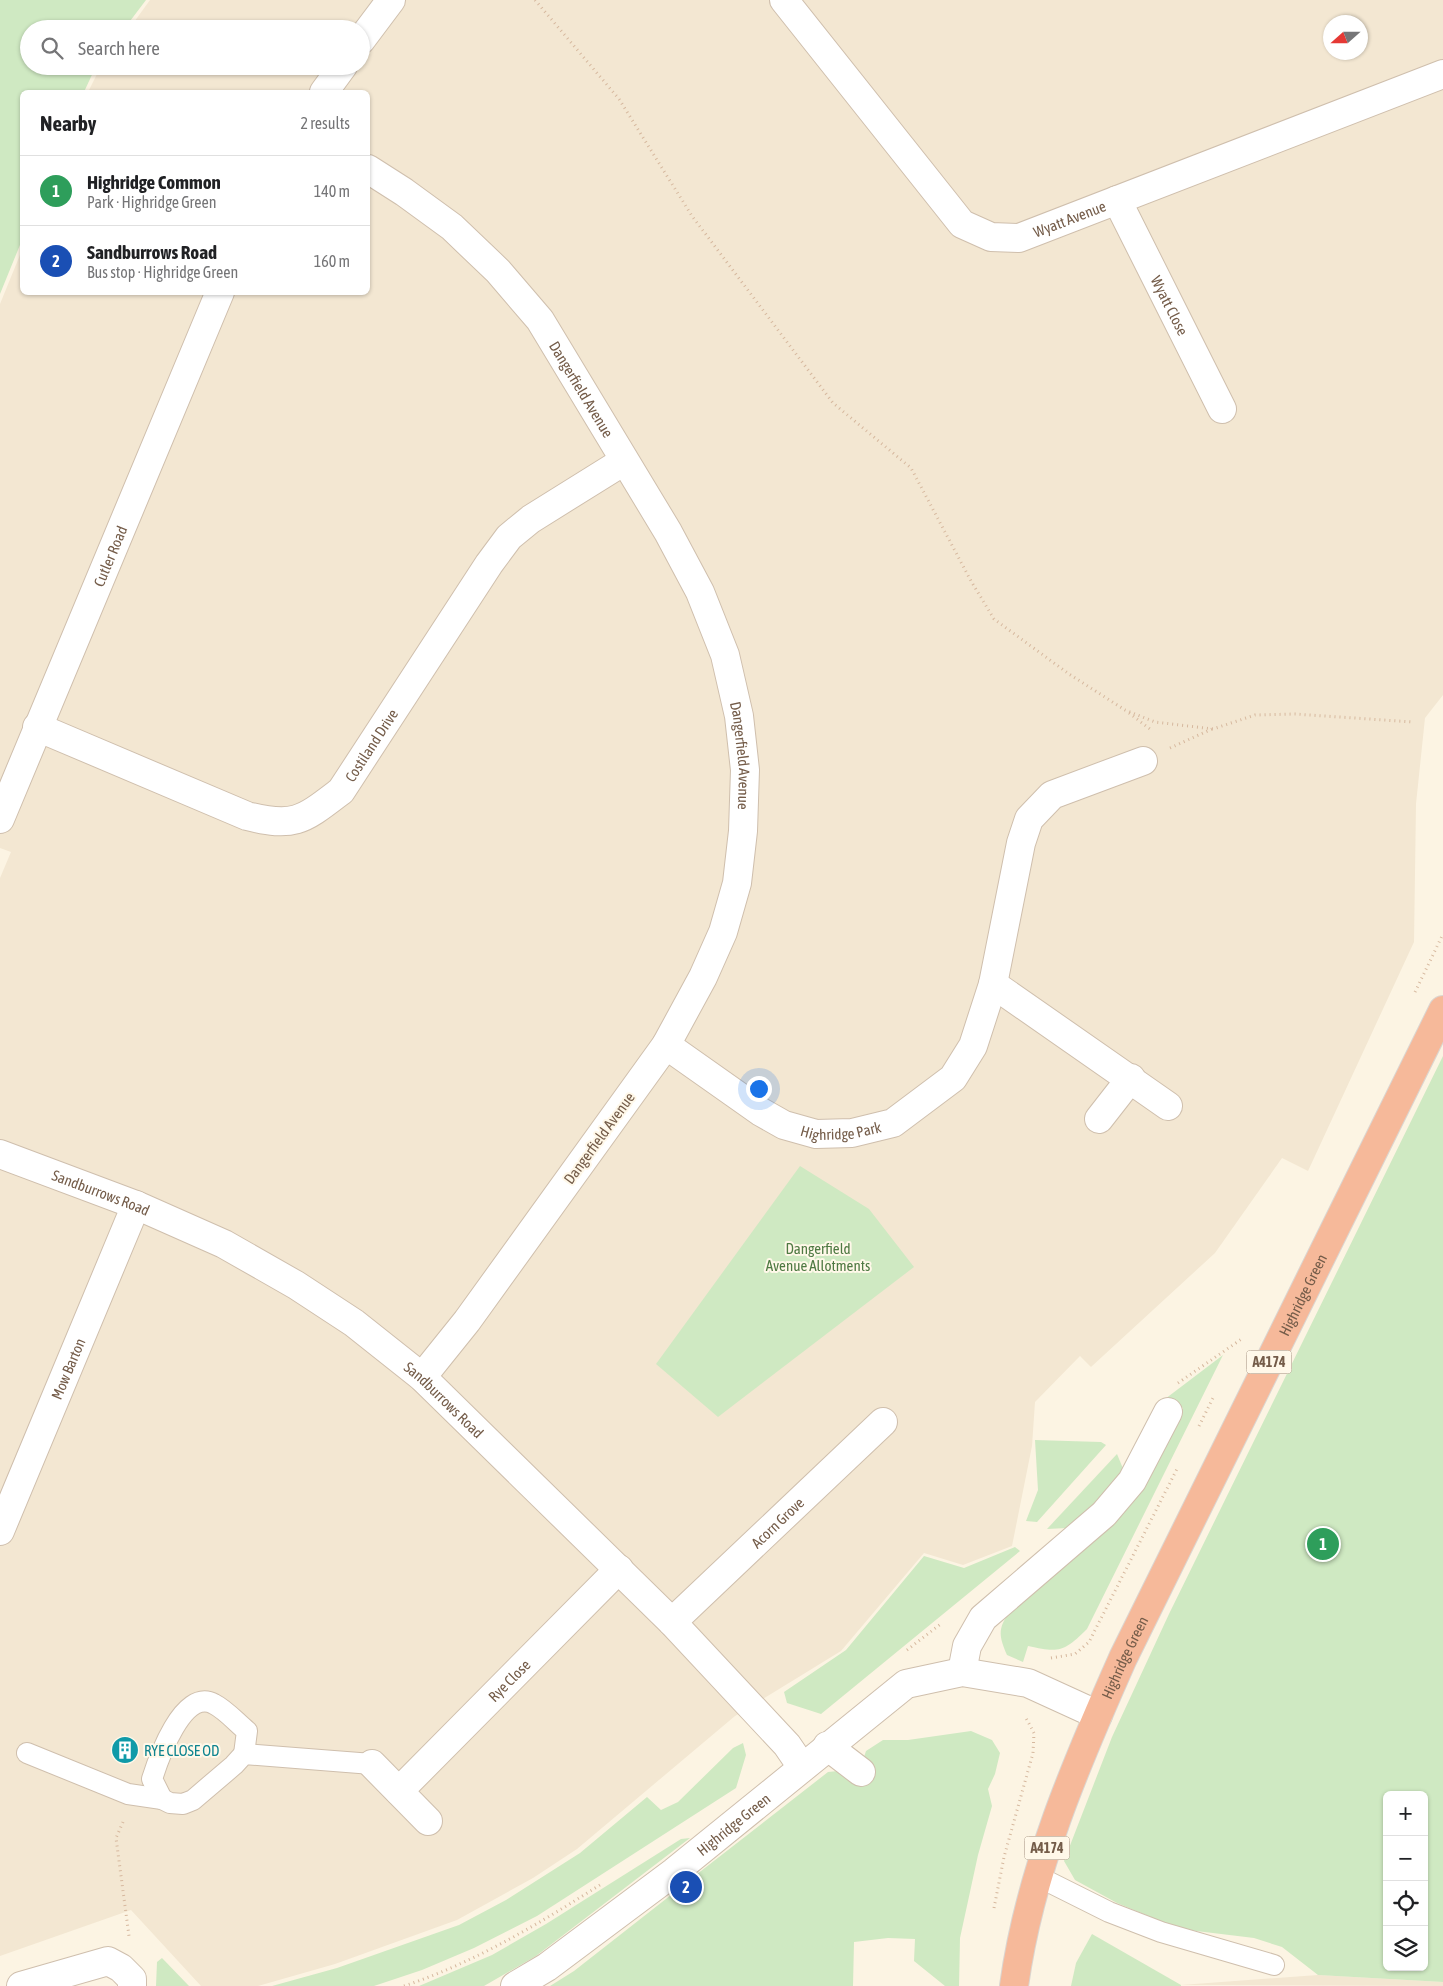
<!DOCTYPE html>
<meta charset="utf-8">
<style>
:root{--surface:#fff;--page:#f6f6f6;--text:#202124;--muted:#757577;--line:#e0e0e0;--accent:#794835}
body{margin:0;font-family:"Asap Condensed",sans-serif;background:var(--page);color:var(--text)}
.controls{position:absolute;right:15px;bottom:15px;display:grid;overflow:hidden;border-radius:8px;box-shadow:0 1px 4px #0004}
.controls button{width:45px;height:45px;display:grid;place-items:center;padding:0;border:0;border-bottom:1px solid var(--line);background:var(--surface);color:var(--text);font:25px sans-serif}
.compass{position:absolute;left:1323px;top:15px;width:45px;height:45px;border-radius:50%;background:var(--surface);box-shadow:0 1px 4px #0004;rotate:249deg}
.you{position:absolute;left:758px;top:1088px;width:18px;height:18px;margin:-12px;border:4px solid #fff;border-radius:50%;background:#1a73e8;box-shadow:0 0 0 8px #1a73e833}
.badge{display:grid;place-items:center;width:32px;height:32px;border-radius:50%;background:var(--accent);color:#fff;font-size:16px;font-weight:700}
.pin{position:absolute;translate:-50% -50%;border:2px solid #fff;box-shadow:0 1px 5px #0006}
.list{margin:0;padding:0;list-style:none}
h2{display:flex;justify-content:space-between;align-items:center;height:65px;margin:0;padding:0 20px;font-size:21px}
h2 small{font-size:16px;font-weight:400;color:var(--muted)}
.list li{display:grid;grid-template-columns:32px 1fr auto;gap:15px;align-items:center;box-sizing:border-box;height:70px;padding:0 20px;border-top:1px solid var(--line)}
.list b{display:block;font-size:19px;white-space:nowrap}
.list p{margin:0;font-size:16px;white-space:nowrap;color:var(--muted)}
.list em{font-size:16px;font-style:normal;color:var(--muted)}
.icon{flex:none;width:28px;height:28px;fill:none;stroke:currentColor;stroke-width:2;stroke-linecap:round;stroke-linejoin:round}
.map{position:relative;flex:none;width:1443px;height:1986px;overflow:hidden}
.search{position:absolute;background:var(--surface);box-shadow:0 1px 4px #0004;left:20px;top:20px;width:350px;height:55px;display:flex;align-items:center;gap:12px;box-sizing:border-box;padding:0 18px;border-radius:28px;color:var(--muted);font-size:19px}
.panel{position:absolute;background:var(--surface);box-shadow:0 1px 4px #0004;left:20px;top:90px;width:350px;height:205px;border-radius:8px}
.map>svg:first-child{display:block}
.residential{fill:#f3e7d2;fill-rule:evenodd}
.green{fill:#cfe9c2;fill-rule:evenodd}
.lines{fill:none;stroke-linecap:round;stroke-linejoin:round}
.lane-casing{stroke:#cfbfad;stroke-width:22}
.street-casing{stroke:#cfbfad;stroke-width:30}
.highway-casing{stroke:#dbd5d0;stroke-width:30}
.path{stroke:#d6b89e;stroke-width:3;stroke-dasharray:1 4;stroke-linecap:butt}
.lane{stroke:#fff;stroke-width:20}
.street{stroke:#fff;stroke-width:28}
.highway{stroke:#f6b99a;stroke-width:28}
.labels{text-anchor:middle;dominant-baseline:central;stroke-width:4;stroke-linejoin:round;paint-order:stroke}
.shield{fill:#fff8e9;stroke:#9e8b79;stroke-width:1}
.shield-label{font-size:14px;font-weight:bold;fill:#745c49}
.street-label{font-size:15px;fill:#745c49;stroke:#fff8e9}
.park-label{font-size:15px;fill:#4e7942;stroke:#fff8e9}
.culture-label{font-size:15px;fill:#0d838f;stroke:#fff8e9;text-anchor:start}
</style>
<div class="map">
<svg width="1443" height="1986" viewBox="0 0 1443 1986">
<rect width="100%" height="100%" fill="#fcf4e3"/>
<g class="residential">
<path d="M150,0H1443V695L1425,718L1416,804L1414,942L1308,1171L1282,1158L1215,1253L1091,1367L1080,1356L1035,1402L1032,1446L1012,1546L963,1565L924,1553L841,1651L735,1716L577,1849L533,1878L457,1920L335,1964L258,1986H201L131,1910L0,1956V878L11,852L0,848V304L22,250V292H368V92H88L101,66H361V29H129ZM1330,22H1360V52H1330Z"/>
<polygon points="1318,1975 1443,1982 1443,1986 1181,1985"/>
</g>
<g class="green">
<polygon points="0,0 146,0 124,29 29,29 29,66 96,66 84,92 22,92 22,240 0,294"/>
<path d="M1443,1056V1982L1318,1975L1282,1947L1254,1938L1180,1929L1117,1903L1075,1880L1064,1861L1112,1737L1169,1614ZM1387,1795H1424V1967H1387Z"/>
<polygon points="800,1166 869,1209 914,1267 718,1417 656,1364"/>
<path d="M1223,1355L1087,1629C1064,1652 1059,1653 1028,1646L1023,1662L1007,1655C998,1634 998,1628 1011,1610L1137,1495L1183,1408L1165,1399Z"/>
<polygon points="1035,1440 1101,1442 1106,1445 1037,1522 1026,1521 1038,1490"/>
<polygon points="1117,1454 1124,1471 1111,1490 1067,1528 1047,1529"/>
<polygon points="1015,1547 1020,1551 821,1714 787,1703 784,1692 846,1650 924,1556 964,1568"/>
<polygon points="971,1731 992,1740 1000,1753 995,1774 988,1789 992,1806 978,1855 960,1938 959,1986 945,1986 914,1961 915,1939 888,1938 854,1942 853,1986 550,1986 574,1971 671,1895 677,1903 698,1885 692,1878 828,1772 838,1771 861,1784 875,1769 863,1760 866,1751 883,1740 908,1740"/>
<polygon points="743,1743 746,1755 736,1788 537,1916 474,1948 422,1970 374,1986 272,1986 337,1968 459,1925 506,1900 580,1853 647,1797 661,1810 678,1802 733,1748"/>
<polygon points="690,1838 536,1956 484,1986 419,1986 492,1955 546,1924 681,1839"/>
<polygon points="1092,1934 1181,1985 1181,1986 1071,1986 1076,1963"/>
<polygon points="162,1958 189,1986 156,1986 157,1962"/>
</g>
<g class="lines">
<g class="lane-casing">
<g id="lane">
<polyline points="27,1753 128,1794 162,1799 170,1803 183,1804 193,1800 234,1765 244,1754 372,1764"/>
<path d="M162,1799L152,1779C158,1760 183,1687 214,1704C226,1710 237,1723 247,1731L244,1754"/>
<polyline points="1037,1876 1109,1912 1161,1932 1274,1965"/>
</g>
</g>
<g class="street-casing">
<g id="street">
<path id="s1" d="M784,0L962,224L991,237L1019,238L1443,74"/>
<polyline points="361,40 391,0"/>
<polyline points="324,92 343,66"/>
<path id="s2" d="M368,169L404,192L452,227L498,271L540,320L668,532L700,592L725,655L739,716L745,770L743,831L737,883L723,932L703,977L666,1045L467,1321L422,1377"/>
<path id="s3" d="M1117,200L1222,409"/>
<path id="s4" d="M37,727L247,816C295,828 303,820 341,791L489,564L509,537L531,519L624,461"/>
<path id="s5" d="M0,819L220,292"/>
<polyline points="993,984 1168,1106"/>
<path id="s6" d="M666,1045L761,1112L784,1125L816,1134L852,1133L893,1123L953,1078L973,1046L993,984L1021,843L1029,819L1052,795L1143,761"/>
<polyline points="1099,1119 1131,1078"/>
<path id="s7" d="M0,1154L136,1205L224,1244L296,1285L354,1323L422,1377L672,1622L787,1745L802,1767"/>
<path id="s8" d="M0,1531L136,1205"/>
<path id="s9" d="M672,1622L883,1422"/>
<polyline points="962,1672 967,1646 983,1618 1104,1514 1132,1481 1168,1412"/>
<polyline points="827,1746 861,1772"/>
<polyline points="372,1764 428,1821"/>
<path id="s10" d="M399,1791L619,1569"/>
<polyline points="21,1986 108,1961 121,1968 132,1979 132,1986"/>
<path id="s11" d="M515,1986L547,1967L674,1872L906,1684L962,1672L1028,1683L1098,1715"/>
</g>
</g>
<g class="highway-casing">
<g id="highway">
<path id="s12" d="M1014,1986C1030,1870 1076,1764 1123,1658L1443,1010"/>
</g>
</g>
<g class="path">
<polyline points="535,0 619,99 692,216 833,403 911,468 971,581 994,619 1069,674 1125,710 1155,722 1213,729 1255,715 1295,714 1413,722"/>
<polyline points="1129,713 1150,729"/>
<polyline points="1170,748 1212,729"/>
<polyline points="1415,992 1443,934"/>
<polyline points="1178,1383 1243,1338"/>
<polyline points="1199,1426 1214,1396"/>
<polyline points="907,1650 942,1623"/>
<polyline points="1051,1658 1075,1654 1089,1642 1178,1467"/>
<polyline points="123,1822 116,1838 129,1936"/>
<polyline points="994,1908 1004,1857 1033,1753 1034,1733 1026,1718"/>
<path d="M404,1986C476,1962 540,1923 603,1883"/>
</g>
<use href="#lane" class="lane"/>
<use href="#street" class="street"/>
<use href="#highway" class="highway"/>
</g>
<defs>
<g id="building-disc" transform="scale(1.4375)"><circle r="9.5" fill="#0f9aa8" stroke="#fff8e9"/><path d="M-4-6H4V6H1V3H-1V6H-4ZM-2.5-4.3h1.7v1.8h-1.7ZM.8-4.3h1.7v1.8H.8ZM-2.5-1h1.7V.8h-1.7ZM.8-1h1.7V.8H.8Z" fill="#fff"/></g>
</defs>
<g fill-rule="evenodd">
<use href="#building-disc" x="125" y="1750"/>
</g>
<g class="labels">
<g class="shield">
<rect x="1246.5" y="1350.5" width="45" height="23" rx="4"/>
<rect x="1024.5" y="1836.5" width="45" height="23" rx="4"/>
</g>
<g class="shield-label">
<text x="1269" y="1362">A4174</text>
<text x="1047" y="1848">A4174</text>
</g>
<g class="street-label">
<text stroke="none"><textPath href="#s1" startOffset="400">Wyatt Avenue</textPath></text>
<text stroke="none"><textPath href="#s3" startOffset="118">Wyatt Close</textPath></text>
<text stroke="none"><textPath href="#s2" startOffset="311">Dangerfield Avenue</textPath></text>
<text stroke="none"><textPath href="#s5" startOffset="285">Cutler Road</textPath></text>
<text stroke="none"><textPath href="#s4" startOffset="386">Costiland Drive</textPath></text>
<text stroke="none"><textPath href="#s2" startOffset="716">Dangerfield Avenue</textPath></text>
<text stroke="none"><textPath href="#s6" startOffset="201">Highridge Park</textPath></text>
<text transform="translate(599 1138) rotate(-54)">Dangerfield Avenue</text>
<text stroke="none"><textPath href="#s7" startOffset="108">Sandburrows Road</textPath></text>
<text stroke="none"><textPath href="#s12" startOffset="752">Highridge Green</textPath></text>
<text stroke="none"><textPath href="#s8" startOffset="176">Mow Barton</textPath></text>
<text stroke="none"><textPath href="#s7" startOffset="512">Sandburrows Road</textPath></text>
<text stroke="none"><textPath href="#s9" startOffset="145">Acorn Grove</textPath></text>
<text stroke="none"><textPath href="#s12" startOffset="348">Highridge Green</textPath></text>
<text stroke="none"><textPath href="#s10" startOffset="156">Rye Close</textPath></text>
<text stroke="none"><textPath href="#s11" startOffset="272">Highridge Green</textPath></text>
</g>
<g class="park-label">
<text x="818" y="1248">Dangerfield<tspan x="818" dy="17">Avenue Allotments</tspan></text>
</g>
<g class="culture-label">
<text x="144" y="1750">RYE CLOSE OD</text>
</g>
</g>
</svg>
<div class="controls">
<button>+</button>
<button>−</button>
<button><svg class="icon" aria-label="locate" viewBox="0 0 24 24"><circle cx="12" cy="12" r="6"/><path d="M12 2v4M12 18v4M2 12h4M18 12h4"/></svg></button>
<button><svg class="icon" aria-label="layers" viewBox="0 0 24 24"><path d="M12 4l9 5-9 5-9-5zM3 14l9 5 9-5"/></svg></button>
</div>
<svg class="compass" viewBox="-18 -18 36 36"><path d="M0-13l5 13h-10z" fill="#e53935"/><path d="M0 13l5-13h-10z" fill="#757577"/></svg>
<div class="you"></div>
<div class="pin badge" style="left:1323px;top:1544px;background:#2e9e5b">1</div>
<div class="pin badge" style="left:686px;top:1887px;background:#1a4fb4">2</div>
<div class="search"><svg class="icon" aria-label="search" viewBox="0 0 24 24"><circle cx="10" cy="10" r="6"/><path d="M15 15l6 6"/></svg>Search here</div>
<section class="panel">
<h2>Nearby<small>2 results</small></h2>
<ul class="list">
<li><span class="badge" style="background:#2e9e5b">1</span><div><b>Highridge Common</b><p>Park · Highridge Green</p></div><em>140 m</em></li>
<li><span class="badge" style="background:#1a4fb4">2</span><div><b>Sandburrows Road</b><p>Bus stop · Highridge Green</p></div><em>160 m</em></li>
</ul>
</section>
</div>
